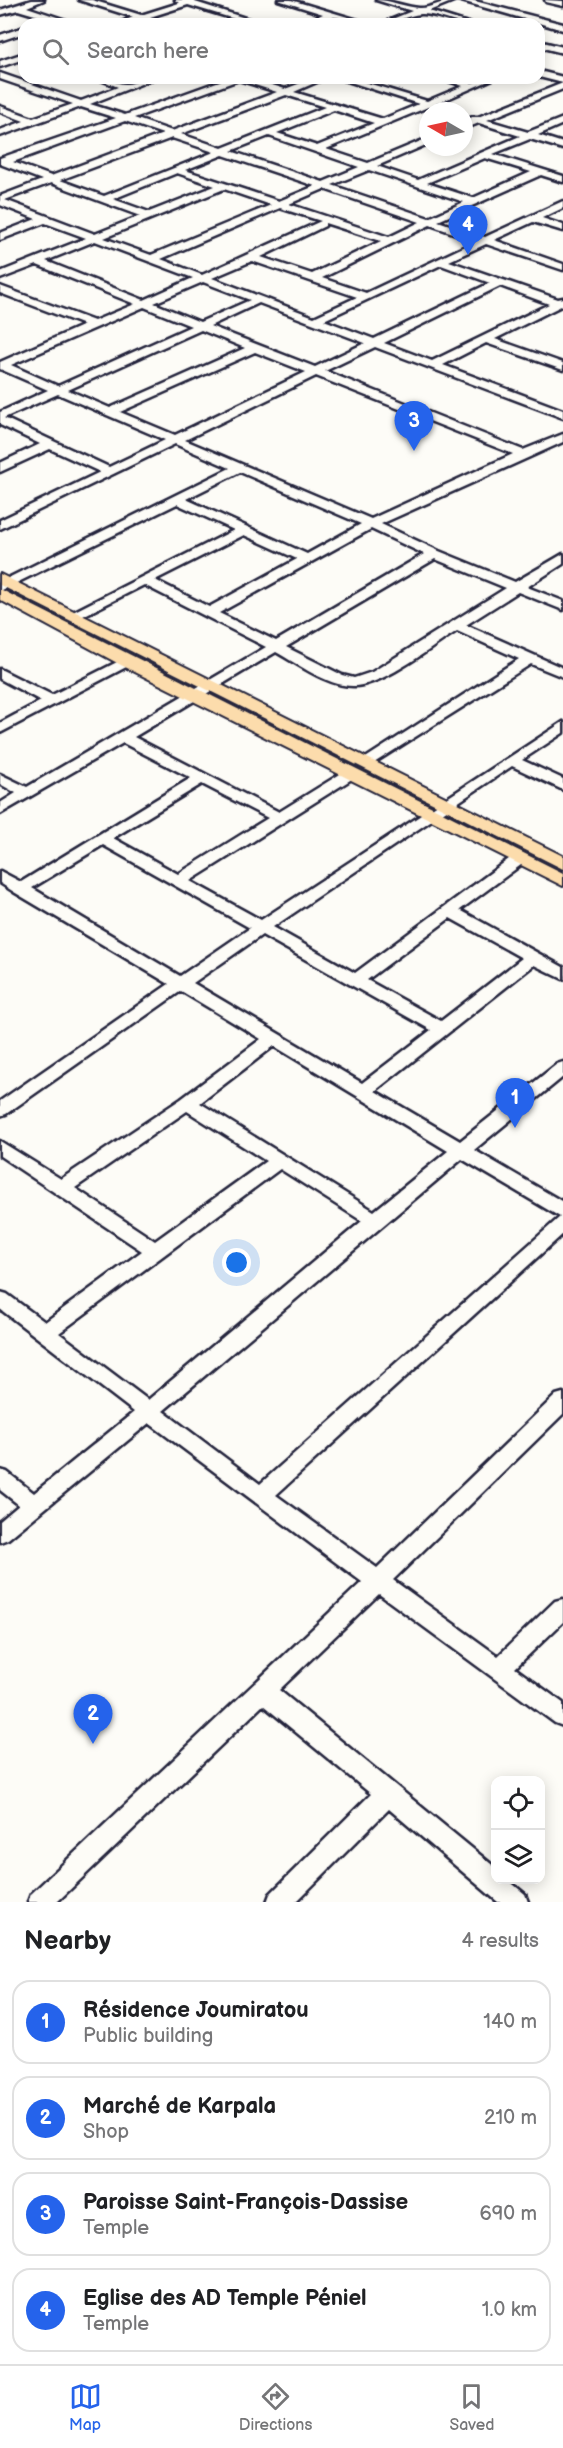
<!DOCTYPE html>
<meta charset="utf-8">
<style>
:root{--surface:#fff;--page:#f6f6f6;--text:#202124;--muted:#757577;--line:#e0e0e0;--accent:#2563eb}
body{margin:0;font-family:"Balsamiq Sans",sans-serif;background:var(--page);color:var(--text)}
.controls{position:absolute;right:18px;bottom:18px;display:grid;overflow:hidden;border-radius:12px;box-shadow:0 3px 15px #0003}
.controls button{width:54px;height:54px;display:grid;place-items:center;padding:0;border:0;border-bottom:2px solid var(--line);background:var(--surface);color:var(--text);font:30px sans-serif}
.compass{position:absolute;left:419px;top:102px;width:54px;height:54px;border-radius:50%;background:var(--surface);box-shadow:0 3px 15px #0003;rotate:279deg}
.you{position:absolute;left:237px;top:1263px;width:21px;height:21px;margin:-15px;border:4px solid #fff;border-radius:50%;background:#1a73e8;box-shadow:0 0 0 9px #1a73e833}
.badge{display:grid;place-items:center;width:39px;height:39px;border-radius:50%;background:var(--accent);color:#fff;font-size:20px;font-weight:700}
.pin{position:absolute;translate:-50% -50px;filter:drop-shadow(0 2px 3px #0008)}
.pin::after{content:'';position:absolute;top:32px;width:21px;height:18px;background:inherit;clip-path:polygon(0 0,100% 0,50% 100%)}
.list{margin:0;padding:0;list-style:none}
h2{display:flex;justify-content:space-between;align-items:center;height:78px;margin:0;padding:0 24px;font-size:26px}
h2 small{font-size:20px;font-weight:400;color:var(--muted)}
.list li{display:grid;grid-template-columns:39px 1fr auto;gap:18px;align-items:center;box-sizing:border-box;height:84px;margin:0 12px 12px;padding:0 12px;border:2px solid var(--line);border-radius:18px}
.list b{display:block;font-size:22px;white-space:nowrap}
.list p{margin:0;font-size:20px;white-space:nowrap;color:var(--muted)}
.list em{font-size:20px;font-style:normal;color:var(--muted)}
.icon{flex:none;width:33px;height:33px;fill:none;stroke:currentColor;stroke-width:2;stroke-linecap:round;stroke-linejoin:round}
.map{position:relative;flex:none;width:563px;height:1902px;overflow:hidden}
.search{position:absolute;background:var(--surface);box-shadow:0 3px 15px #0003;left:18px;right:18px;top:18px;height:66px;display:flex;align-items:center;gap:15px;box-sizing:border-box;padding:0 21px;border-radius:18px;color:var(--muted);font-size:22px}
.sheet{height:462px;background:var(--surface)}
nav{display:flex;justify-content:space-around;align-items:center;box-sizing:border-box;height:84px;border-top:2px solid var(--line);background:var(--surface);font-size:16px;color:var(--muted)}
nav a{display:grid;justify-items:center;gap:3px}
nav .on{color:var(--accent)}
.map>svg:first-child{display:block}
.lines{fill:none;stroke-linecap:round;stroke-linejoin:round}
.minor-casing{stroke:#22223b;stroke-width:5}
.major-casing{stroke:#22223b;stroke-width:4}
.minor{fill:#fdfcf7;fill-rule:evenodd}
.major{fill:#fcdcac;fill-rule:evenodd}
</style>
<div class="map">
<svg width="563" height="1902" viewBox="0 0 563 1902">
<rect width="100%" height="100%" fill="#fdfcf7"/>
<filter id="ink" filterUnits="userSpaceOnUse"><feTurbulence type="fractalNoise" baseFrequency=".0167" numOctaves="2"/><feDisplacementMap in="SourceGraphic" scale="12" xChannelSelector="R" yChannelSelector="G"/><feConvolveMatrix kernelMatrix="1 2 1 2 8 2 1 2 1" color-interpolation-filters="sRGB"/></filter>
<g filter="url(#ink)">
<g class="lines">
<g class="minor-casing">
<g id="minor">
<polygon points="32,0 44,0 27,7 78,24 65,24 18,10 0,15 0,10"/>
<polygon points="79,0 92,0 141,15 179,3 175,0 195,0 195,2 264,24 251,24 188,5 150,17 168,24 142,20 117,24 133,17"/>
<path d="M278,0H291L371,24C358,24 346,18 333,17C323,16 312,24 301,24L323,14Z"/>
<path d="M376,0C391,0 404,7 419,8C430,9 443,0 456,0L429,11L471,24C454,24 435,13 421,14C407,15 395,24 380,24L412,11Z"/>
<polygon points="458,0 471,0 563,24 563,30"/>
<polygon points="545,0 563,1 563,6 546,2"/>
<polygon points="24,27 24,33 0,41 0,35"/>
<polygon points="539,41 563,47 563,53 539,47"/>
<polygon points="24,53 24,59 0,67 0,61"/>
<polygon points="539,71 563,77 563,83 539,77"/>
<path d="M0,73L81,101L118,87L96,78C106,78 116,84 126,84C135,84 146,78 156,78L90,104L125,115L228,78H250L285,89L314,78H326L294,92L383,119L419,104L338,78H351L427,101L463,86L439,78C449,78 464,84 472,83C480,81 486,78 495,78L436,104L455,111L428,107L326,149L368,163L428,138V144L377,166L418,180L520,136L479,123L464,129V123L472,117H478L563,83V89L487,120L528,132L563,118V124L538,135L563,143V149L530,139L493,154L563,176V182L541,175L438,221L485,237L563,201V208L542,218L563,225V231L533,222L494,240L563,264V270L486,244L449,261L558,299L563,298V305L495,339L563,363V370L486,343L443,365L563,410V418L375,347L325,371L523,450L563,434V442L381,524L439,551L515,582L563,554V564L527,587L563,601V610L518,592L466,625L563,668V677L531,664L366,768L359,764L361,761L519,659L457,631C430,648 387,683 356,686C330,688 298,664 276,652L134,737L279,812L345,771H355L357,774L355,777L190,881L261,920L563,722V733L522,760L563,779V790L512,766L273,927L355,973L513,856H525L527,859L525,862L460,910L563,967V979L534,965L375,1091L460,1141L557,1064L563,1062V1077L474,1150L563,1202V1234L276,1495L377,1568L556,1395L563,1393V1414L393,1580L498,1656L555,1601L563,1599V1622L515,1668L563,1703V1726L555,1723L379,1594L279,1690L496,1868V1880H508L525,1894L528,1902H498L389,1809L296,1902H267L270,1894L371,1794L263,1705L57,1902H28L31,1894L362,1582L149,1423L8,1539L0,1542V1521L19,1505L0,1490V1470L7,1472L34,1493L134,1412L0,1309V1292L7,1294L45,1322L142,1251L0,1156V1141L61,1179L181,1099L261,1039L181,991L6,1114L0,1116V1101L169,984L14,892L0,883V871L21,882L191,778L123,743L0,814V803L16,793L0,784V774L27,787L266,647L144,585L77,619L72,620L65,616L234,530L177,504L0,591V582L230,468L175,444L0,529V520L100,472L50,449L0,472V463L40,444L0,425V412L48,390L0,369V362L84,325L0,293V286L94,321L135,304L37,265L0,279V272L86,238L45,223L0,240V233L36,219L0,205V196L42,180L0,164V158L116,118L81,107L0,136V130L24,121L0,112V106L33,118L73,104L0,79ZM239,80L277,92L172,131L134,118ZM286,95L325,107L222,148L181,134ZM334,110L374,123L317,146L277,133ZM125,121L163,134L51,176L13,162ZM269,136L359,167L323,182L231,151ZM172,138L214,152L104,196L60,180ZM223,155L315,186L279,201L185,170ZM485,158L531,172L473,198L427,183ZM369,170L464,202L429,218L332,185ZM177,173L215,186L149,212L113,199ZM51,183L140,216L95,234L5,200ZM224,189L271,205L151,255L104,238ZM324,189L420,222L389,237L289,204ZM280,208L321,221L202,275L161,259ZM325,223L381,241L312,274L261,257L325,226ZM430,225L476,241L366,293L322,278ZM95,241L193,278L144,300L46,261ZM252,261L357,297L314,317L212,278ZM441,265L490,283L374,339L324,320ZM203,282L250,300L200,322L154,303ZM500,286L549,304L432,361L384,343ZM259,303L365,343L315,367L210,326ZM144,307L191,326L58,386L11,365ZM201,330L245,348L110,408L68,390ZM255,352L306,372L175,435L120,412ZM316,376L513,454L371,519L185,440ZM58,394L165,440L109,467L4,418ZM240,472L361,524L307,554L186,499ZM371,529L424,554L276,641L219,613ZM244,535L297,559L209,607L155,580ZM435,559L506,588L372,672L354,678L342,675L286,647ZM202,784L268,818L178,874L113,838ZM103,845L250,928L180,976L32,888ZM450,918L522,958L441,1021L367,980ZM262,935L431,1030L362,1083L193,983ZM274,1046L448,1151L374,1211L200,1103ZM187,1111L266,1161L155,1241L75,1188ZM462,1159L560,1217L260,1484L163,1411ZM280,1169L362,1221L148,1400L59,1333Z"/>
<polygon points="127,657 132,658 132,664 0,733 0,723 41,701 0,679 0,669 52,695"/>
</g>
</g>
<g class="major-casing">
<g id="major">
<polygon points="0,574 563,856 563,869 0,585"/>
<polygon points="0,589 563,873 563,886 121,665 0,600"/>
</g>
</g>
<use href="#minor" class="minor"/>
<use href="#major" class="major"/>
</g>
</g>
</svg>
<div class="controls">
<button><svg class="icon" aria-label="locate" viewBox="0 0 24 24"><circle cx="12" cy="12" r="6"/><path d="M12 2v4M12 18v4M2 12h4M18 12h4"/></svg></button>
<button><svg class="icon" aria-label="layers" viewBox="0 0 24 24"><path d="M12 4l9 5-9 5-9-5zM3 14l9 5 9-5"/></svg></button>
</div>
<svg class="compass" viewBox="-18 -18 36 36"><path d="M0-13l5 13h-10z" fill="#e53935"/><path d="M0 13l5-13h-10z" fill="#757577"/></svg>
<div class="you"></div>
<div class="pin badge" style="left:515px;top:1128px">1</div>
<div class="pin badge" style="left:93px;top:1744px">2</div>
<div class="pin badge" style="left:414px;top:451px">3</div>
<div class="pin badge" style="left:468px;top:255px">4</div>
<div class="search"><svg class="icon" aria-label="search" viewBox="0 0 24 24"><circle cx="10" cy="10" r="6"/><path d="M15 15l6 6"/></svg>Search here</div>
</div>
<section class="sheet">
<h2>Nearby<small>4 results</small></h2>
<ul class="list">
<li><span class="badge">1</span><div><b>Résidence Joumiratou</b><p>Public building</p></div><em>140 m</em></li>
<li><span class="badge">2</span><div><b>Marché de Karpala</b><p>Shop</p></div><em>210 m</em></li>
<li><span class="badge">3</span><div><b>Paroisse Saint-François-Dassise</b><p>Temple</p></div><em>690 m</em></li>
<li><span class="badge">4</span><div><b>Eglise des AD Temple Péniel</b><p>Temple</p></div><em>1.0 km</em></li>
</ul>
</section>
<nav>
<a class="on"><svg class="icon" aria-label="map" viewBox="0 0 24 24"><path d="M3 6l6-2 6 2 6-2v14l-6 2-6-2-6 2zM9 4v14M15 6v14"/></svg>Map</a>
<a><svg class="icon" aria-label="directions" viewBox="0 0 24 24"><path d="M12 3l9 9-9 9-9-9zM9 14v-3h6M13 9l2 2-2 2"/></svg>Directions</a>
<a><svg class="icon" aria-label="saved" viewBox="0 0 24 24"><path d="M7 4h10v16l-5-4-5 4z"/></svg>Saved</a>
</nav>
